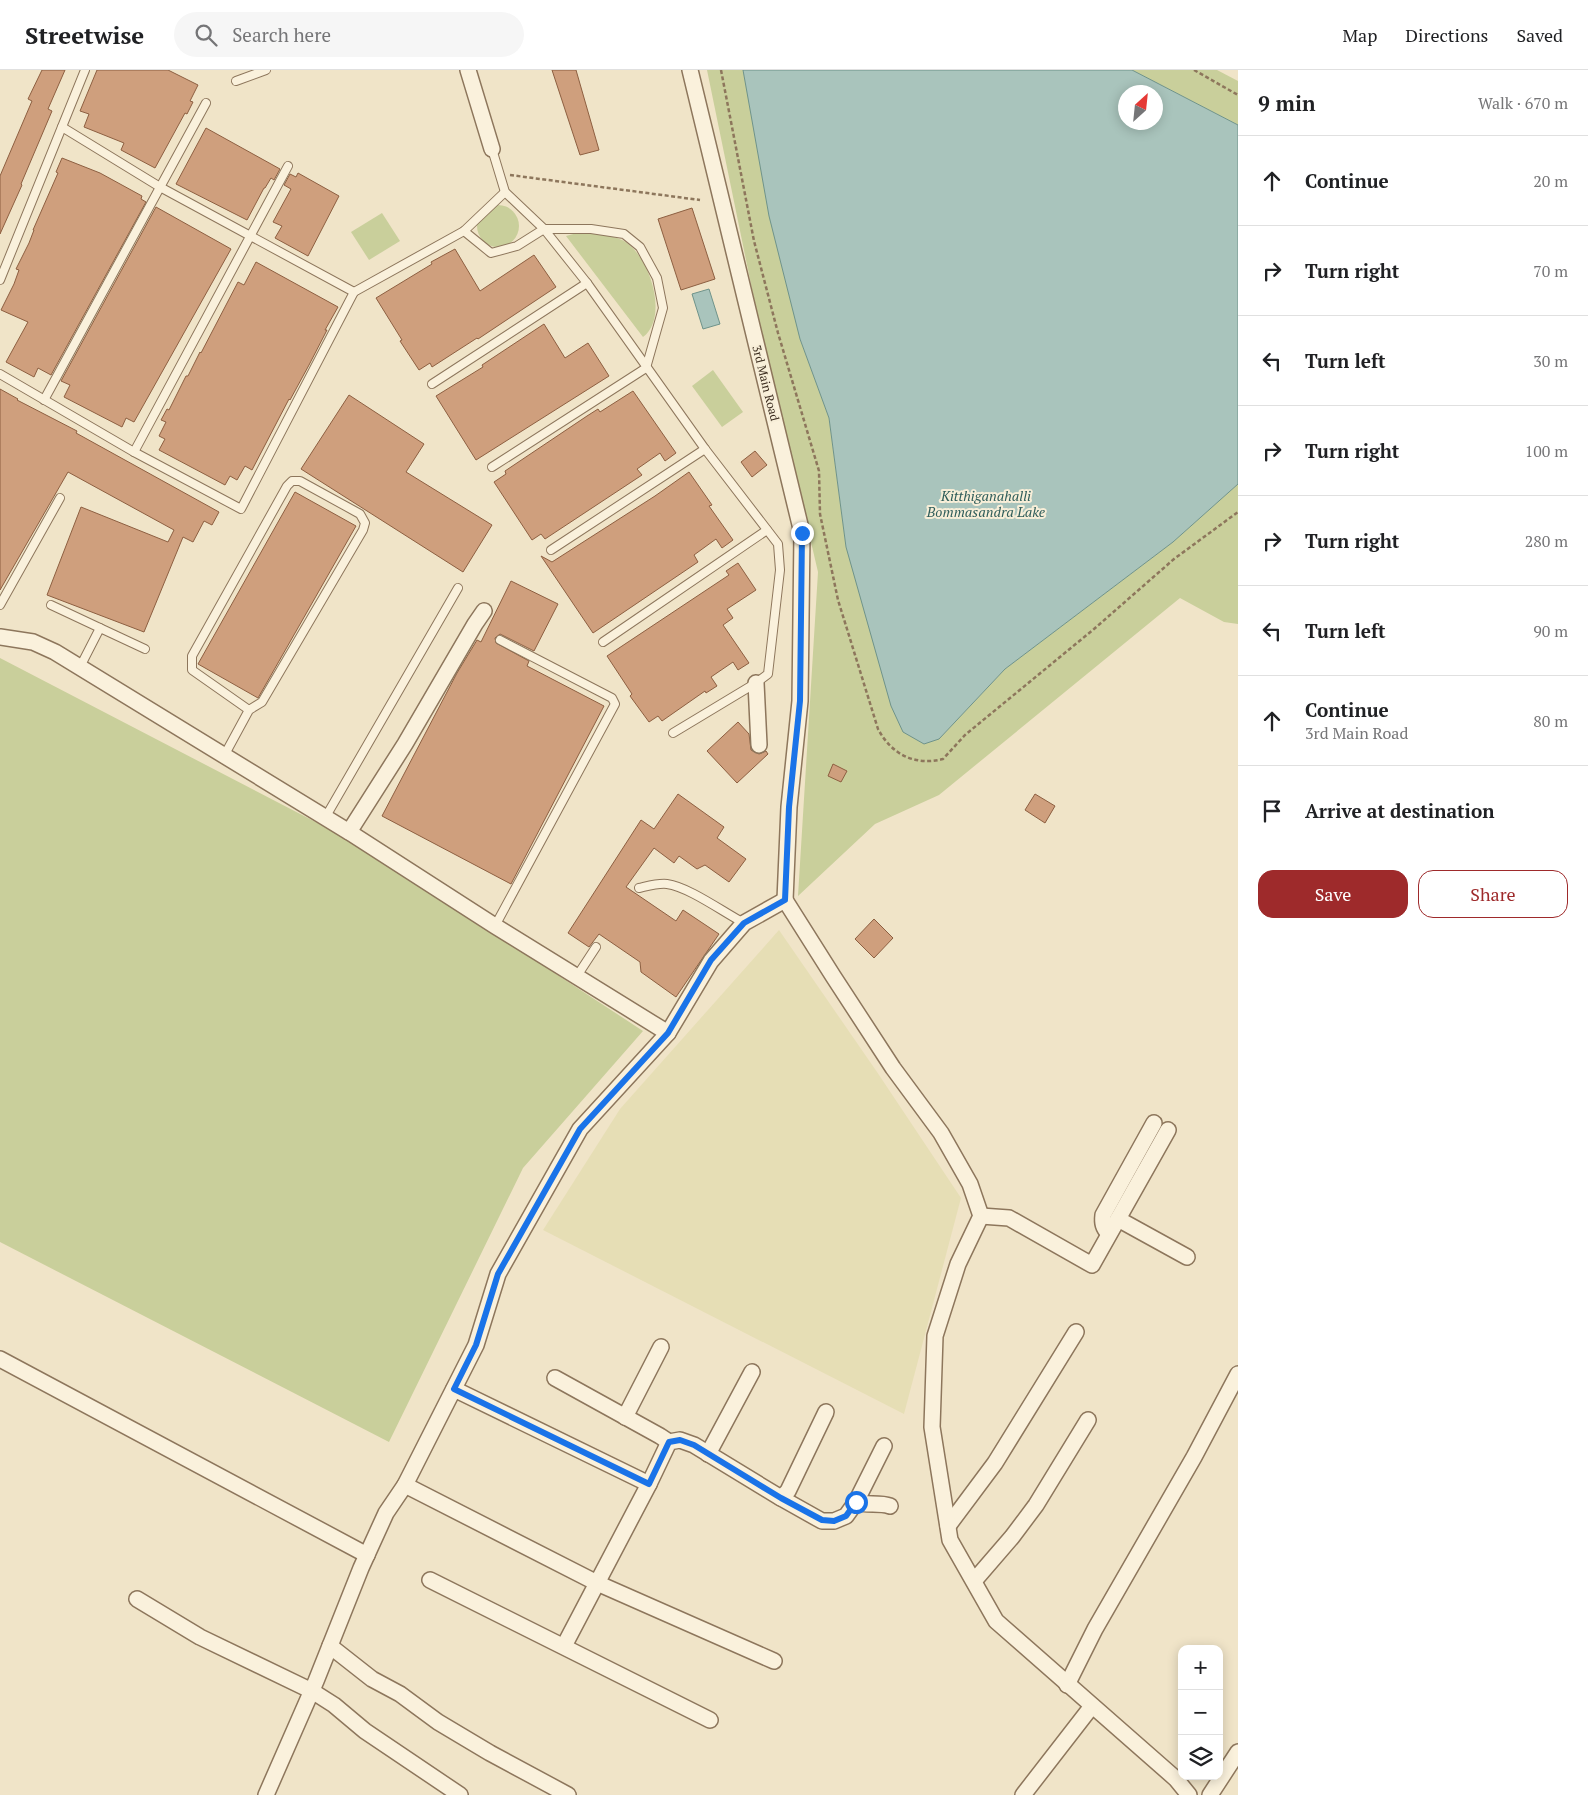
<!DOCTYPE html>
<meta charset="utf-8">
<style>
:root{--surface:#fff;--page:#f6f6f6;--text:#202124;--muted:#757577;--line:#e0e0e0;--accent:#9e2a2b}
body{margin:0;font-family:"PT Serif",serif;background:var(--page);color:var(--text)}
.controls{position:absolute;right:15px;bottom:15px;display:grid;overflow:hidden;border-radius:10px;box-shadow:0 2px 12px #0003}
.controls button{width:45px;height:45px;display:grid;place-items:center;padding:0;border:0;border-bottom:1px solid var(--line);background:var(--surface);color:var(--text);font:25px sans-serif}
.compass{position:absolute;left:1118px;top:15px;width:45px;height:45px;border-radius:50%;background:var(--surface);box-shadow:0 2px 12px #0003;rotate:27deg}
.stop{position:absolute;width:15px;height:15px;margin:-11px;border:4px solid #1a73e8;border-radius:50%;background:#fff}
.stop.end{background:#1a73e8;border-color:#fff;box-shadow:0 1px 5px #0008}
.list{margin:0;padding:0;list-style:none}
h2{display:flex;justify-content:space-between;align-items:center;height:65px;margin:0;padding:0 20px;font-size:21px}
h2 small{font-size:16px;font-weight:400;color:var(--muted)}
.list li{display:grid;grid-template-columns:32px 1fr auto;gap:15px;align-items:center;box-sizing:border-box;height:90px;padding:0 20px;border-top:1px solid var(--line)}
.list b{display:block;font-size:19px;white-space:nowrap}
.list p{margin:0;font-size:16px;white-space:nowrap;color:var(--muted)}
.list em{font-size:16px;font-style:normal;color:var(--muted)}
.actions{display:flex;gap:10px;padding:15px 20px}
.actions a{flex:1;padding:11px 0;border:1px solid var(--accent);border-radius:15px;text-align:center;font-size:18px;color:var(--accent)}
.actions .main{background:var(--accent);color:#fff}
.icon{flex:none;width:28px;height:28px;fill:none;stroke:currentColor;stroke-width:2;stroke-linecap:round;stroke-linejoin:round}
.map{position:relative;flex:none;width:1238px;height:1725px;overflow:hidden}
header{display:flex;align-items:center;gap:30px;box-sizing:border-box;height:70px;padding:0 25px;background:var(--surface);border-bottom:1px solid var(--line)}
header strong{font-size:24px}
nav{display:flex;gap:28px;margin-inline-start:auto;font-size:18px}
.search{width:350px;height:45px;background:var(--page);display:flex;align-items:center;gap:12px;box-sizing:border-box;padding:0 18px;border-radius:28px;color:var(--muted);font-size:19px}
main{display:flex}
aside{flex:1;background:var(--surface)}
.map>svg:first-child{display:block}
.farmland{fill:#e6deb5}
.green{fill:#c9cf9b}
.water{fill:#a9c4bc;stroke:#6f938a;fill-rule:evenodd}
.building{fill:#cf9f7d;stroke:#8d5f41}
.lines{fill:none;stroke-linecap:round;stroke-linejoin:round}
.lane-casing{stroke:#8d765c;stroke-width:10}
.street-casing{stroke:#8d765c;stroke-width:18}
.path{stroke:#8d765c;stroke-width:2.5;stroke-dasharray:4 2.5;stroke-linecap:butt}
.lane{stroke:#faf1dc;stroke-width:8}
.street{stroke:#faf1dc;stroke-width:15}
.route{stroke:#1a73e8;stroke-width:6}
.labels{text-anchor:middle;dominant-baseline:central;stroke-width:4;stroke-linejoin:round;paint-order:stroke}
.street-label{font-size:12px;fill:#3d2e20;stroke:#f7eed8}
.water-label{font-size:14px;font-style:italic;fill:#2f5d5a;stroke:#f7eed8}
</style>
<header>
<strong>Streetwise</strong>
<div class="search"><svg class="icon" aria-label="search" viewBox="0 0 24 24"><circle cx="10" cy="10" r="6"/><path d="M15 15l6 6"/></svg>Search here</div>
<nav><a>Map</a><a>Directions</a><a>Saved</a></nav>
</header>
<main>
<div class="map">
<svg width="1238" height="1725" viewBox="0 0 1238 1725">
<rect width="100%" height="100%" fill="#f0e4c8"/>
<polygon class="farmland" points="779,860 877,1002 961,1128 904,1344 543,1160 620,1039"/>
<g class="green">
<polygon points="707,0 743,0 800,269 829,348 846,477 939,669 1005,599 1173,472 1238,414 1238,554 1224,552 1180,528 939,725 875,754 798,826 818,502 753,224"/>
<polygon points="1132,0 1217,0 1238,11 1238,55"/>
<circle cx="498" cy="156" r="21"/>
<polygon points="382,143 400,171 369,190 351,162"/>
<path d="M577,163C591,164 609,164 622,170C649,183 670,247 643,267L566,166Z"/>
<polygon points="713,300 743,342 722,357 692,316"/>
<polygon points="0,588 358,774 643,961 523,1098 389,1372 0,1172"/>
</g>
<g class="water">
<path d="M743,0H1132L1238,55V414L1173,472L1005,599L939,669L924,674L903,662L891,636L846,477L829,348L800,269L769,146ZM1156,22V52H1126V22Z"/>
<polygon points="709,219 720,254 703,259 692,224"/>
</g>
<g class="building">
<polygon points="42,0 65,0 48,39 52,41 21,114 22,115 0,164 0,106 32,31 28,29"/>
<polygon points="97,0 168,0 198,15 190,31 193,32 187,44 185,43 155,98 121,80 124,73 84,57 89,44 80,41"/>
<polygon points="552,0 576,0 599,80 580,85"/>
<polygon points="206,58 280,99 274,110 271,108 265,118 264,118 247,150 176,114"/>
<polygon points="62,88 100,103 142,126 141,129 146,132 51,305 38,298 34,307 6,292 28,252 1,240 14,214 19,200 16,199 29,173 34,160 33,160 58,103 56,102"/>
<polygon points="298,103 339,126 308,186 275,168 282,156 273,152 291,119 284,115 290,104 296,107"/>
<polygon points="156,137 231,179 134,352 126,348 122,357 64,327 70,315 61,311"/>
<polygon points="692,138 715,209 681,220 658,149"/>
<polygon points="455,179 480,221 534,185 556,217 478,269 477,268 432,297 430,293 419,300 400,271 402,270 376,228 432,194 431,192"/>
<polygon points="256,192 338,237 325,260 327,260 309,295 290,330 289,329 252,400 245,396 237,410 230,406 225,415 159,380 165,369 159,366 166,352 161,350 167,339 169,340 186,306 188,306 200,282 201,283 238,212 244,215"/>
<polygon points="544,254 565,288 588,273 609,306 476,390 436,326 483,297 482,295"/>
<polygon points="0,319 18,329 17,330 77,361 76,363 219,442 212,455 204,451 193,472 183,467 144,562 47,525 81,437 168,472 174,460 68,402 0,520"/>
<polygon points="633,321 676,383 665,391 660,383 637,399 642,405 545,469 541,464 532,470 494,412 506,404 505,401 587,346 598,339 600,342"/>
<polygon points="349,325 424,374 406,402 492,455 463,502 301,399"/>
<polygon points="755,381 767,395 752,407 741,392"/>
<polygon points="689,402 712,435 709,436 733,470 722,478 716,469 694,485 698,492 593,563 541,486 552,492 655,426"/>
<polygon points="295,422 356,456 258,628 198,594"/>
<polygon points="738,493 756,520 727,539 733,548 723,555 749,593 738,600 733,592 711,607 717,616 706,623 705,621 662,651 658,646 649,652 630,626 632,624 607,586 729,505 726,501"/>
<polygon points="511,511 558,534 534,581 500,564 495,568 496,573 529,591 527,596 604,636 511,814 382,746 457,603 477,570 481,572"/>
<polygon points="738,652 749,664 751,680 759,684 766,681 768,684 737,713 707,681"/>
<polygon points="833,694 847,701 841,712 828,706"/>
<polygon points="678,724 724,757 717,768 746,789 729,812 705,795 697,799 679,786 674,793 654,778 626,817 676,851 683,840 719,864 676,927 641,902 640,892 599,864 589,877 568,863 641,750 654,759"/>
<polygon points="1035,724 1055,736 1045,753 1025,740"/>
<polygon points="874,849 893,868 874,888 855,869"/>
</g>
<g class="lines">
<g class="lane-casing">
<g id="lane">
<polyline points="236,11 266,0"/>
<polyline points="62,57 160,117 354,222"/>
<polyline points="492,79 505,122 544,159 587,213 705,379 778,474 780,500 768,604 756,613 673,663"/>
<polyline points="464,161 491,183 517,176 544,159 591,159 624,164 640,177 657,208 663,238 646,298 492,397"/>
<polyline points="0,210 85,0"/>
<polyline points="0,304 134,382 241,439 354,222 464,161 505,122"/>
<polyline points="432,314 587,213"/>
<polyline points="44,330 206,33"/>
<polyline points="134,382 288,96"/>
<polyline points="551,480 705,379"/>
<polyline points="0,535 60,428"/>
<polyline points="51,535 100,558"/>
<polyline points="603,572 767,460"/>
<polyline points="80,597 100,558 145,579"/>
<polyline points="224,686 249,640 262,632 363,460 365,453 360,444 300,411 292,411 287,416 192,586 192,600 249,640"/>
<polyline points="325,748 458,518"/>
<path d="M639,818C648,816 658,813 667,814C689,817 723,842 744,853"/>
<polyline points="495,856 615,634 612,628 500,570"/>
<polyline points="577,906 596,877"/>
</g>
</g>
<g class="street-casing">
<g id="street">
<polyline points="468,0 492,79"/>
<polyline points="690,0 802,463 800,631 789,737 785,830"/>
<polyline points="0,567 33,572 55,582 349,762 495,856 668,963"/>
<polyline points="756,613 759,675"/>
<polyline points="349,762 405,674 475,554 484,541"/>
<polyline points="981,1146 1009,1148 1092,1195 1168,1060"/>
<polyline points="1118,1149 1187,1187"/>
<path d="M1109,1164C1103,1158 1102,1153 1103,1145L1154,1053"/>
<polyline points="0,1289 367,1485"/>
<polyline points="555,1308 660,1366 669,1372"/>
<polyline points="454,1319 649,1414"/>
<polyline points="625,1347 661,1277"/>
<polyline points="708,1384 752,1302"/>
<polyline points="405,1415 597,1513 774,1591"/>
<polyline points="781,1428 788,1421 826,1342"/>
<path d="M856,1432C866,1436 879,1432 890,1436"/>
<polyline points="948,1456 995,1393 1076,1262"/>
<polyline points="430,1510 710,1650"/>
<polyline points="974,1511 1012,1467 1036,1435 1088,1350"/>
<polyline points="137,1529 200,1567 312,1621 334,1635 365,1661 460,1725"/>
<polyline points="330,1576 372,1609 400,1624 438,1652 490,1683 568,1725"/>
<polyline points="564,1576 649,1414 669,1372 680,1370 694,1375 781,1428 822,1451 834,1451 846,1446 856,1432 884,1376"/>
<polyline points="1067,1615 1095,1559 1194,1387 1238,1304"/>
<polyline points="266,1725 316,1611 361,1498 386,1443 405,1415 476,1275 498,1204 580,1059 668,963 711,891 744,853 785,830 833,906 893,998 941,1063 970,1114 981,1146 958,1194 935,1266 932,1357 950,1470 996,1551 1176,1709 1189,1725"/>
<polyline points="1023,1725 1092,1636"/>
<polyline points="1210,1725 1238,1682"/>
</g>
</g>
<g class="path">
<path d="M721,0L754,171L778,263L819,401L820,444L838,530L878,659C892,685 915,696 943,689L965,665L1094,559L1174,489L1238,442"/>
<polyline points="1194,0 1238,25"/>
<polyline points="510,105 700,130"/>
</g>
<use href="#lane" class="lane"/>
<use href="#street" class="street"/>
</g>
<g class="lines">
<polyline class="route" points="802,463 800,631 789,737 785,830 744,853 711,890 668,963 580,1059 498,1204 476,1275 454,1319 649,1414 669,1372 680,1370 694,1375 781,1428 822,1450 834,1451 846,1446 856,1432"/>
</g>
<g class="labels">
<g class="street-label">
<text transform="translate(766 313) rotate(76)">3rd Main Road</text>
</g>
<g class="water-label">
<text x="986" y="425">Kitthiganahalli<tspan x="986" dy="16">Bommasandra Lake</tspan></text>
</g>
</g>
</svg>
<div class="controls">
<button>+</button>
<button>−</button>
<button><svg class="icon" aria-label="layers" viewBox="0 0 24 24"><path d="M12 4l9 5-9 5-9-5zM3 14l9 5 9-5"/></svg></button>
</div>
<svg class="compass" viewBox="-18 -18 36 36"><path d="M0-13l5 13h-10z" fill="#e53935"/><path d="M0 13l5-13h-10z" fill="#757577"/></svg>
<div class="stop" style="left:856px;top:1432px"></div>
<div class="stop end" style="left:802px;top:463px"></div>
</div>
<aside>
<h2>9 min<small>Walk · 670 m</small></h2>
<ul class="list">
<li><svg class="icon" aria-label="ahead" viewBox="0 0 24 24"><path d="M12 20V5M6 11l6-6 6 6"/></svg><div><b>Continue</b></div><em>20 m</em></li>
<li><svg class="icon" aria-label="right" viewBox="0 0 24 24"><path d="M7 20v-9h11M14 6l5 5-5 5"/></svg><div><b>Turn right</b></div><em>70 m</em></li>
<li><svg class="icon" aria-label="left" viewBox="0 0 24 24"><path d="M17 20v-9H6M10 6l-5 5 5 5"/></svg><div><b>Turn left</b></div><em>30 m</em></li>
<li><svg class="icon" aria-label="right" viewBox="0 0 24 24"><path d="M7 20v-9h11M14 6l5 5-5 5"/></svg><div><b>Turn right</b></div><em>100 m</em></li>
<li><svg class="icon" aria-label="right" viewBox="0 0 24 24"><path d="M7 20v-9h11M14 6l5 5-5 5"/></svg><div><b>Turn right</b></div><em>280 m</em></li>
<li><svg class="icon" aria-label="left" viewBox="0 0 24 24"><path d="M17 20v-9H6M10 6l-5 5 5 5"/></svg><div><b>Turn left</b></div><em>90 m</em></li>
<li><svg class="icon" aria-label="ahead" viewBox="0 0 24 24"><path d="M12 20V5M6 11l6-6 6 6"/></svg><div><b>Continue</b><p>3rd Main Road</p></div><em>80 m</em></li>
<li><svg class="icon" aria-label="arrive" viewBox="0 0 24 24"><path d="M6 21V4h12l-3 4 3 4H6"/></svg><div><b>Arrive at destination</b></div></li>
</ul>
<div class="actions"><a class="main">Save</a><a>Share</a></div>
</aside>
</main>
